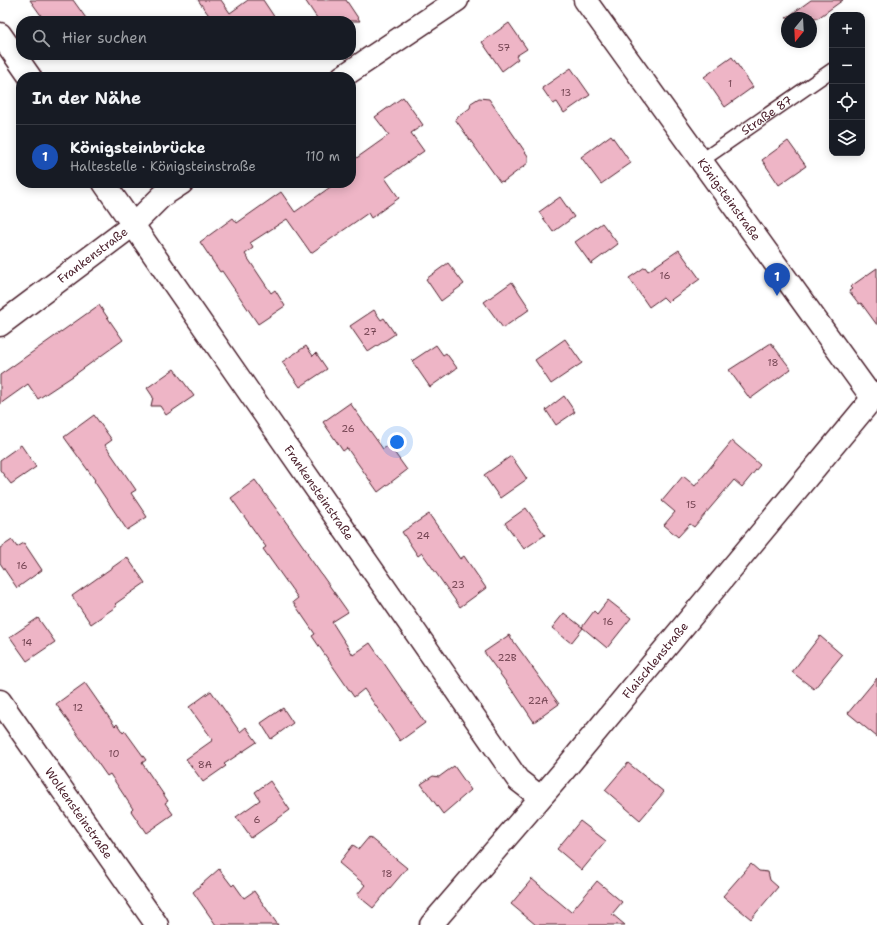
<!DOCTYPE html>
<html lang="de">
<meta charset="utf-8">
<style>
:root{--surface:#171b24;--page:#20242c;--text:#f1f3f6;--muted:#9ea1a6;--line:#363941;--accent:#1a73e8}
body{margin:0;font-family:"Shantell Sans",sans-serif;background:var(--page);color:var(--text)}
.controls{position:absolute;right:12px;top:12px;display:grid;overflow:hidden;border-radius:8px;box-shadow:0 2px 10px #0003}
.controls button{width:36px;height:36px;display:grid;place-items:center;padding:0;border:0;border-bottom:1px solid var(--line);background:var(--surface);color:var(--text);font:20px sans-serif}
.compass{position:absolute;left:781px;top:12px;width:36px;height:36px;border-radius:50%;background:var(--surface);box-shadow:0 2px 10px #0003;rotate:198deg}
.you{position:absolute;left:397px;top:442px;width:14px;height:14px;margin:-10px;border:3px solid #fff;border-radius:50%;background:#1a73e8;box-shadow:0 0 0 6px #1a73e833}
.badge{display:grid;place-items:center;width:26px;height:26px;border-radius:50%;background:var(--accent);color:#fff;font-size:13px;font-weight:700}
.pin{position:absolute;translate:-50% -33px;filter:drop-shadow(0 1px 2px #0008)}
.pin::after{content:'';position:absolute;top:21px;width:14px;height:12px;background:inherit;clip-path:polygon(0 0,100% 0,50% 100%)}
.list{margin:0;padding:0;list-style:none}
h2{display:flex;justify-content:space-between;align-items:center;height:52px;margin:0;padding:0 16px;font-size:17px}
h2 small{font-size:13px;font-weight:400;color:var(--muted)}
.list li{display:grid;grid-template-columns:26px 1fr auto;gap:12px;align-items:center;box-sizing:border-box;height:64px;padding:0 16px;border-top:1px solid var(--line)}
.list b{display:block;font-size:15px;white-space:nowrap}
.list p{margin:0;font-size:13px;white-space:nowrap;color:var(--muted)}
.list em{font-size:13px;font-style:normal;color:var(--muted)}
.icon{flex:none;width:22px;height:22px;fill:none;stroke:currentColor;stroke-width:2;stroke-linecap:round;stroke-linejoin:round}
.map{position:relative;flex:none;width:877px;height:925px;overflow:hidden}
.search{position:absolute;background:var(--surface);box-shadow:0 2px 10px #0003;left:16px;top:16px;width:340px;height:44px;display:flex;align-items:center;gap:10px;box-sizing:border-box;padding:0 14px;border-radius:16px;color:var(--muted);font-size:15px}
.panel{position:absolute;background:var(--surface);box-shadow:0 2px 10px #0003;left:16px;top:72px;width:340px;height:116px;border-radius:16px}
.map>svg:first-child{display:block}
.building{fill:#eeb5c6;stroke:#4a1f2b}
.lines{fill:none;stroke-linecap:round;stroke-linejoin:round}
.lane-casing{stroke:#4a1f2b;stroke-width:16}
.street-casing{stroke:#4a1f2b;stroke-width:25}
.lane{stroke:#fff;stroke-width:13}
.street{stroke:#fff;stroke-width:22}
.labels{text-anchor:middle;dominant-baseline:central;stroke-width:3;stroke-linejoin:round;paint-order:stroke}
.number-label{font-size:10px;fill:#734452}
.street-label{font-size:12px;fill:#4a1f2b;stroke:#fff}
</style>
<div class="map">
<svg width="877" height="925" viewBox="0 0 877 925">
<rect width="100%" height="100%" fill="#fff"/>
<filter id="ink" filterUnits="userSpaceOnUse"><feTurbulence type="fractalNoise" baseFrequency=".025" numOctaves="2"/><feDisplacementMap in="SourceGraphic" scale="8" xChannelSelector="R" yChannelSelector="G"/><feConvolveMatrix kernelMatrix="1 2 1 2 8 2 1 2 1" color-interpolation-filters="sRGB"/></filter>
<g filter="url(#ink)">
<g class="building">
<polygon points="30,0 73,0 88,21 45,21"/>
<polygon points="198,0 221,0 230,13 248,0 263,0 277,21 213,21"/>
<polygon points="305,0 346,0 360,21 319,21"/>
<polygon points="811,0 843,0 818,18 786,18"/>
<polygon points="509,23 527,49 516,56 518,59 502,71 482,42"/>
<polygon points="732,57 753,87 725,107 704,77"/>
<polygon points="571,68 590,95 564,113 557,102 553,104 542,88"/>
<polygon points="403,97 423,125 411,133 424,151 385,178 399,198 371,218 368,213 311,253 287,219 250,243 253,248 245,254 271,293 275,290 285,306 258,324 222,271 220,272 200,242 233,218 237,223 281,192 295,212 336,183 351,183 351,162 389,135 375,117"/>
<polygon points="479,98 489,99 528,156 528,163 503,182 502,181 500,182 455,119 470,108 471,103"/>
<polygon points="611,135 631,163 601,184 581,157"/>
<polygon points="788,141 806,166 779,185 762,160"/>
<polygon points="560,197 574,217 553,232 539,212"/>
<polygon points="602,223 618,244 591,264 575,242"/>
<polygon points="679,250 700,279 668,302 663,297 649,307 629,278 645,267 648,271"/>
<polygon points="448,263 464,284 441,301 426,279"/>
<polygon points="877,268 877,325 861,303 859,304 849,291 852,289 850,287"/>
<polygon points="512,282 530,309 503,328 484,302"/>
<polygon points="99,305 123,340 73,376 38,399 28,384 0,404 0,375"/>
<polygon points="374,310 381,320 384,318 395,334 368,352 350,326"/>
<polygon points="565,339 582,363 551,384 535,360"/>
<polygon points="771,343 791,369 750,399 729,370"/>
<polygon points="436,345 443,355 446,353 457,368 430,387 412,361"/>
<polygon points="306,346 313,356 316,353 327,369 300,387 282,362"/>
<polygon points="174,369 194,396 166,415 160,406 151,406 153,397 147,388"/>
<polygon points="564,396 575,412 556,425 546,410"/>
<polygon points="350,403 383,449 389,445 407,470 378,492 347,448 343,451 323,422"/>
<polygon points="94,415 112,440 105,445 136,490 131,493 147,517 127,530 94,481 95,480 64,437"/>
<polygon points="732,441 760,465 742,487 734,480 694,527 690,524 678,537 664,525 675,512 662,501 683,476 695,486"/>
<polygon points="21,445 36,467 11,484 0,470 0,460"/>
<polygon points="511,456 527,479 500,498 484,475"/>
<polygon points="255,480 291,529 308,553 307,554 348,612 332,622 353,655 370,643 425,723 400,741 364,689 354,697 312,636 315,634 293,602 298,598 263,549 266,547 231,498"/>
<polygon points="526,508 545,535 524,549 505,523"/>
<polygon points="429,514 460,559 464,556 486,588 460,607 422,553 418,556 402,532"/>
<polygon points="12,540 17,547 24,543 42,570 17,588 0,563 0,548"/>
<polygon points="127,557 145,583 115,604 117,606 91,624 72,596"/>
<polygon points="608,600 631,618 607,648 582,627 594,611 597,614"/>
<polygon points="564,613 583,628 571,643 552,628"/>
<polygon points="38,618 55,642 27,661 10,637"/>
<polygon points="509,635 559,704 534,722 514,692 514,693 484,652"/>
<polygon points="820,636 842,655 814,689 792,672"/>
<polygon points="877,678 877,737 848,713"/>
<polygon points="85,683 115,726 117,724 123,733 125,731 146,760 142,763 168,801 165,803 173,814 146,833 131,811 133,809 110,774 107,776 56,704"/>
<polygon points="211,691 240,732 246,727 257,742 224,764 226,766 203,782 186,759 213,740 189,707"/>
<polygon points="283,708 293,723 271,739 261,723"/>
<polygon points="628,763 664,792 640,820 605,790"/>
<polygon points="454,766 471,790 443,814 421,784 433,776 439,777"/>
<polygon points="270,781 290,810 251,838 236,817 260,800 255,792"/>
<polygon points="580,821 606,841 582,870 557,849"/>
<polygon points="369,837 407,868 373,908 357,895 365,885 339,863 353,845 359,849"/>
<polygon points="751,864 759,871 768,872 770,880 778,887 751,919 723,896"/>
<polygon points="219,869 232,886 234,884 244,898 254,891 278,925 216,925 193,892"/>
<polygon points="532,879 571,912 597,881 622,902 612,914 625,925 536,925 511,904"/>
</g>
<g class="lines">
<g class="lane-casing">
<g id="lane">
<path id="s1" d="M701,161L832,70"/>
</g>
</g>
<g class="street-casing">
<g id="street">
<path id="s2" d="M585,0L873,399"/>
<polyline points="0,34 30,77"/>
<polyline points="342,77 457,0"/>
<path id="s3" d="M104,183L518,780L540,797"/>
<path id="s4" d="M0,325L133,225L162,196L182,183"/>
<path id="s5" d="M0,701L157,925"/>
<path id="s6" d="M431,925L561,774L877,393"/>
</g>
</g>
<use href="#lane" class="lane"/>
<use href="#street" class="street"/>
</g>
</g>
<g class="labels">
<g class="number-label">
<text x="504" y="47">57</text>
<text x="730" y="83">1</text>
<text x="566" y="92">13</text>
<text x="665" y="275">16</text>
<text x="370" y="331">27</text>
<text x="773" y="362">18</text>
<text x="348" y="428">26</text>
<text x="691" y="504">15</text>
<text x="423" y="535">24</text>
<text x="22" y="565">16</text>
<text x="458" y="584">23</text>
<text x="608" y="621">16</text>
<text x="27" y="642">14</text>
<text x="507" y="657">22B</text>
<text x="538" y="700">22A</text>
<text x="78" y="707">12</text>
<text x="114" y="753">10</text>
<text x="205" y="764">8A</text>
<text x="257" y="819">6</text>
<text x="387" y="873">18</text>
</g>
<g class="street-label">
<text stroke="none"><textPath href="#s1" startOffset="80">Straße 87</textPath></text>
<text stroke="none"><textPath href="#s2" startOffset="246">Königsteinstraße</textPath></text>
<text stroke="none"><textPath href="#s4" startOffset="116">Frankenstraße</textPath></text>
<text stroke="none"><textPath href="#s3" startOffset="377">Frankensteinstraße</textPath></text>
<text stroke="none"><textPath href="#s6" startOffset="347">Flaischlenstraße</textPath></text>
<text stroke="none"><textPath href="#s5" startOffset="137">Wolkensteinstraße</textPath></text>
</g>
</g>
</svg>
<div class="controls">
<button>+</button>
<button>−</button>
<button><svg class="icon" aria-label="locate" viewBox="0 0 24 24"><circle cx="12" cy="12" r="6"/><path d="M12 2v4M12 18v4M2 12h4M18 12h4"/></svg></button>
<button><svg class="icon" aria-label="layers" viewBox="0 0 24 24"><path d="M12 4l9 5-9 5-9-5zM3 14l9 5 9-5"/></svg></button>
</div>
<svg class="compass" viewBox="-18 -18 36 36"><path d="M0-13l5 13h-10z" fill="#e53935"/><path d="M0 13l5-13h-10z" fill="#9ea1a6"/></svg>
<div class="you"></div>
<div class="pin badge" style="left:777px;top:296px;background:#1a4fb4">1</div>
<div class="search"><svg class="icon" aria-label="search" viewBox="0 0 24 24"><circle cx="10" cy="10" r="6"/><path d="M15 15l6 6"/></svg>Hier suchen</div>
<section class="panel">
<h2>In der Nähe<small></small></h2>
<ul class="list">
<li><span class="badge" style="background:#1a4fb4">1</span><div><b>Königsteinbrücke</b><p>Haltestelle · Königsteinstraße</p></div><em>110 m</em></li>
</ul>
</section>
</div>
